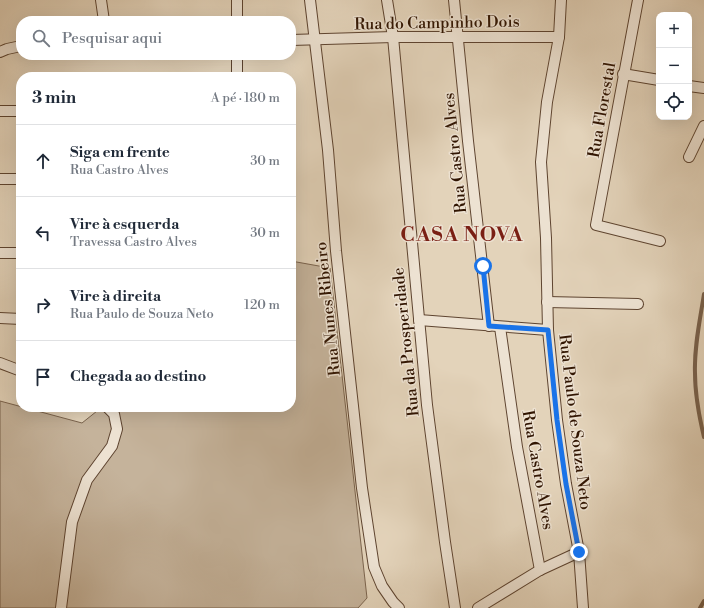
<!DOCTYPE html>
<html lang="pt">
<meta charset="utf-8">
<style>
:root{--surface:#fff;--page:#f2f2f3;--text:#1f2937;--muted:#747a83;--line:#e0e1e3}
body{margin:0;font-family:"Libre Bodoni",serif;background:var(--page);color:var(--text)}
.controls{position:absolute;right:12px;top:12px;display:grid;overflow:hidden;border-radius:8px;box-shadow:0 4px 16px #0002}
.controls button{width:36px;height:36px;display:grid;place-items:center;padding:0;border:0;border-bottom:1px solid var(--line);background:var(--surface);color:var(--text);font:20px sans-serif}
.stop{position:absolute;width:12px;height:12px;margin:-9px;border:3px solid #1a73e8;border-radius:50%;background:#fff}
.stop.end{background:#1a73e8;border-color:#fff;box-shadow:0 1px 4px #0008}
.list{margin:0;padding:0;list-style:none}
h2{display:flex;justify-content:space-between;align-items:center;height:52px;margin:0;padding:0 16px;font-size:17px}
h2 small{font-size:13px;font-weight:400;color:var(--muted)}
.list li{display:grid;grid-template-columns:26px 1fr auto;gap:12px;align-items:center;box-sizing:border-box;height:72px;padding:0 16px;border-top:1px solid var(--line)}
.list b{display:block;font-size:15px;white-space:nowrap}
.list p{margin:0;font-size:13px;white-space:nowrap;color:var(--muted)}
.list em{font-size:13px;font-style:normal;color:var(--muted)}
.icon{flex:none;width:22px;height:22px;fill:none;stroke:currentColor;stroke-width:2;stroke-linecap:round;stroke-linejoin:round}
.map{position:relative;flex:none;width:704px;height:608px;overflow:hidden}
.search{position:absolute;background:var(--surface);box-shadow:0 4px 16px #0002;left:16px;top:16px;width:280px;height:44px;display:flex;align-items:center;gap:10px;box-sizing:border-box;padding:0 14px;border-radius:16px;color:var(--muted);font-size:15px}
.panel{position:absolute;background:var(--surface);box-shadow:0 4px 16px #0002;left:16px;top:72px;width:280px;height:340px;border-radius:16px}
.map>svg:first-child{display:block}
.green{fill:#c5b39b;stroke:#7b644e}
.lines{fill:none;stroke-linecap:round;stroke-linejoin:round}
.stream{stroke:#77604b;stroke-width:4}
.street-casing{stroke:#5e4430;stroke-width:12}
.street{stroke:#ede2d2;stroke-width:10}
.route{stroke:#1a73e8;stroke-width:5}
.labels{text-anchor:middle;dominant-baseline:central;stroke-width:3;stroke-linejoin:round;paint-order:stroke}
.street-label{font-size:16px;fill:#311502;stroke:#ede2d2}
.district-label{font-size:20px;font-weight:bold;letter-spacing:1px;fill:#7a1f14;stroke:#ede2d2}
</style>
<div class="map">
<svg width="704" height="608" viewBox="0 0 704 608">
<rect width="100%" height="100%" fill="#e3d3ba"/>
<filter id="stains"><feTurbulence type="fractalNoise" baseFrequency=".005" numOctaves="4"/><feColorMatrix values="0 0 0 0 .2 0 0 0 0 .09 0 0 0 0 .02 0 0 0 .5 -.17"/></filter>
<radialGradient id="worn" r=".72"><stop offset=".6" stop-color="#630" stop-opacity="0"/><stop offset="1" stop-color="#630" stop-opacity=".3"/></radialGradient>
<polygon class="green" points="291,261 330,268 367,598 358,608 0,608 0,401 82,423 102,407 291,407"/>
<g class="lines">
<g class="stream">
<path d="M704,294C700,320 694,347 695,373C695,395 699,416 704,437"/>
<polyline points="700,608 704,601"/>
</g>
<g class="street-casing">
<g id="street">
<polyline points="101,0 104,21"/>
<polyline points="237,0 237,21"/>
<polyline points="310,0 328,150 336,251 362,488 374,567 382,586 393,602 399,608"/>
<polyline points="387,0 393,37 427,405 445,542 455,608"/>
<polyline points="454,0 468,141 489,326"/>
<polyline points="561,0 559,37 547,102 541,162 546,238 548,330 557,420 566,484 579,552 583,608"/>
<polyline points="638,0 596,225 660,241"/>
<polyline points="291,40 393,37 559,37"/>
<polyline points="0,52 7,49 21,46"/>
<polyline points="623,74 659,80"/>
<polyline points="237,77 237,55"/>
<polyline points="689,86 704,88"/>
<polyline points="0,111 21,111"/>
<polyline points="689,157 704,126"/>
<polyline points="0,179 21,179"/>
<polyline points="0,253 21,253"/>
<polyline points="547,302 638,304"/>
<polyline points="0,318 21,319"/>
<polyline points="419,320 548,330"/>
<polyline points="500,327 517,447 540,570"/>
<polyline points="0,363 21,371"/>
<polyline points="61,608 72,522 87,480 112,446 117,429 114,414 107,407"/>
<polyline points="478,608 540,570 579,552"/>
</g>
</g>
<use href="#street" class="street"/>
</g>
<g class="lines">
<polyline class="route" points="483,266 489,326 548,330 557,420 566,484 579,552"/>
</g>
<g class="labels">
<g class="street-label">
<text transform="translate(437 23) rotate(-1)">Rua do Campinho Dois</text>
<text transform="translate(602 110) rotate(-80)">Rua Florestal</text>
<text transform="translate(455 153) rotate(-96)">Rua Castro Alves</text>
<text transform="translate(328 309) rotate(-96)">Rua Nunes Ribeiro</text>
<text transform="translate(406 342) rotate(-96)">Rua da Prosperidade</text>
<text transform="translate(575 422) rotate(83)">Rua Paulo de Souza Neto</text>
<text transform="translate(538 470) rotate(80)">Rua Castro Alves</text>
</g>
<g class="district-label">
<text x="462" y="235">CASA NOVA</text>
</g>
</g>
<rect width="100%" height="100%" filter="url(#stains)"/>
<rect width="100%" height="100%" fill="url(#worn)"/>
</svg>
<div class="controls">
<button>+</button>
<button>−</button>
<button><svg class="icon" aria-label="locate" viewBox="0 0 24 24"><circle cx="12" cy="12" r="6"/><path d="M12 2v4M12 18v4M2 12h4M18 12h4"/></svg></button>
</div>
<div class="stop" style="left:483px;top:266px"></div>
<div class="stop end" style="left:579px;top:552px"></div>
<div class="search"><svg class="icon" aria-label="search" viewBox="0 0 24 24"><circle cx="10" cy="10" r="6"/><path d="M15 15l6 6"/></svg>Pesquisar aqui</div>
<section class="panel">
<h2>3 min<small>A pé · 180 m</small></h2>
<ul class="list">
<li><svg class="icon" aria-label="ahead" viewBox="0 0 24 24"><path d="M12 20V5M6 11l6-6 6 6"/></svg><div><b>Siga em frente</b><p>Rua Castro Alves</p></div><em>30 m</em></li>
<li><svg class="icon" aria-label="left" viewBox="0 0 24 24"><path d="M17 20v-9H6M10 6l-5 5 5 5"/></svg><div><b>Vire à esquerda</b><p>Travessa Castro Alves</p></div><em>30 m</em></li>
<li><svg class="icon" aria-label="right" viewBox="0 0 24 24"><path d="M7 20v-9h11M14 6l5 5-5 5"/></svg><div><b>Vire à direita</b><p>Rua Paulo de Souza Neto</p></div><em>120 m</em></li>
<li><svg class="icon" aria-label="arrive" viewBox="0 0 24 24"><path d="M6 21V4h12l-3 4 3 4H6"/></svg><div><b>Chegada ao destino</b></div></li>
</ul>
</section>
</div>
